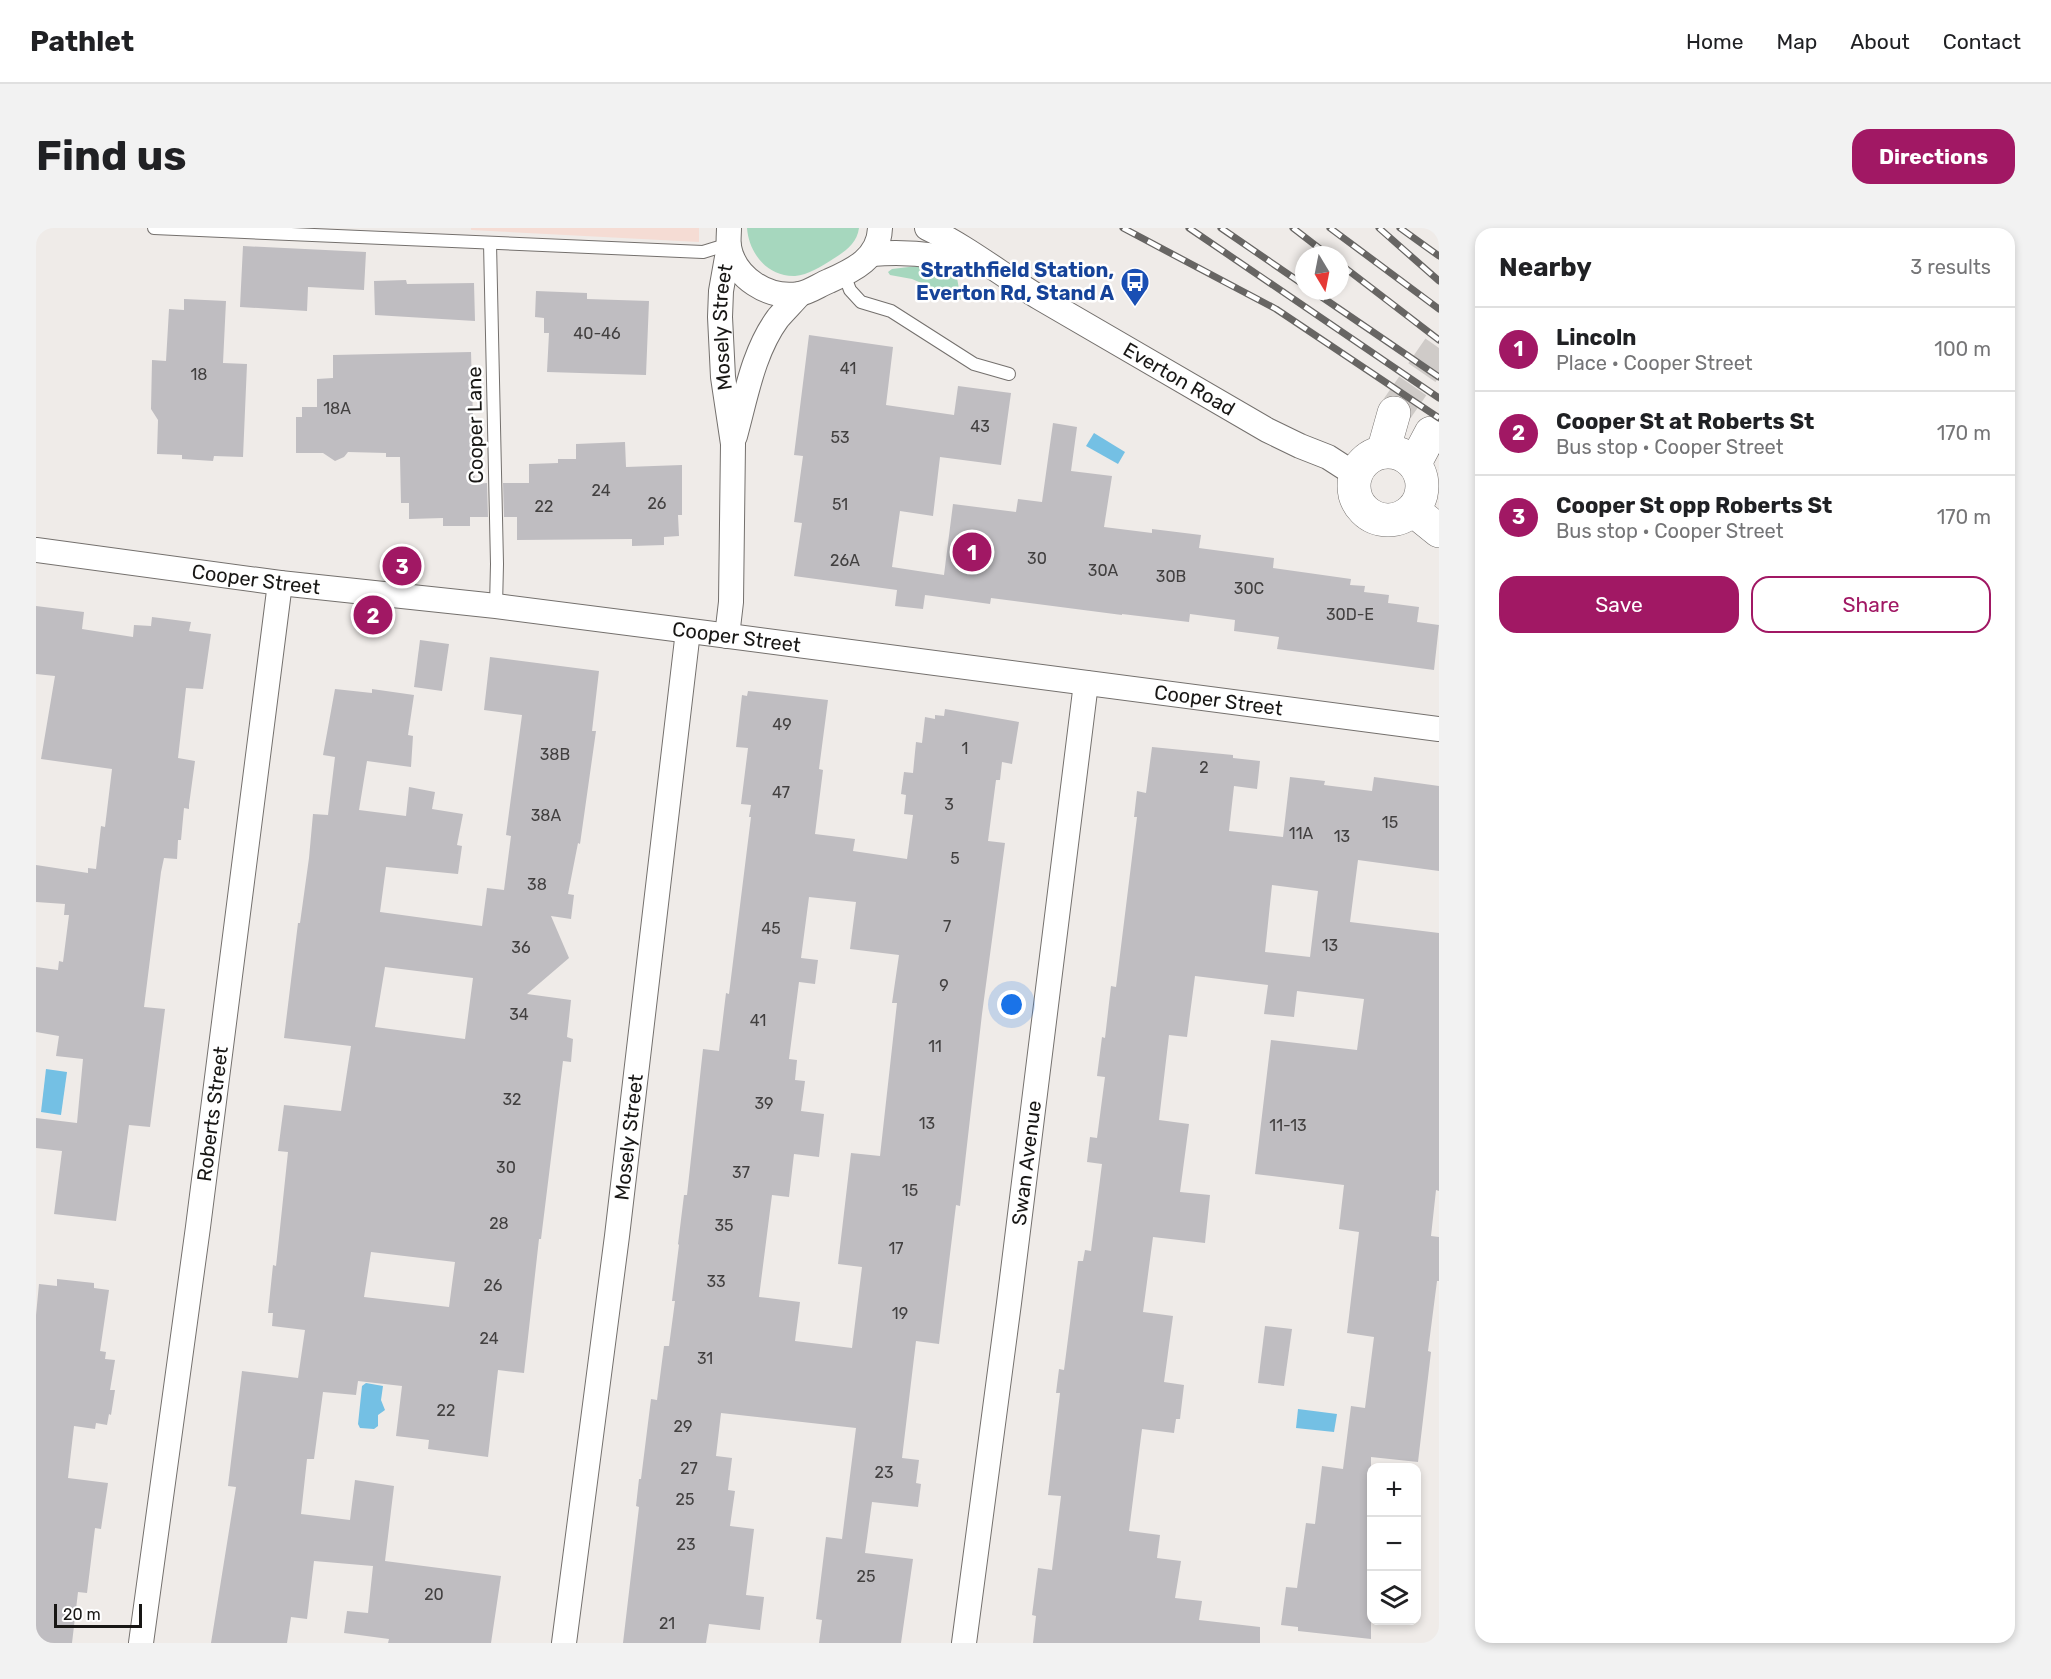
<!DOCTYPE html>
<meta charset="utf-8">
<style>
:root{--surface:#fff;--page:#f2f2f2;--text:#202124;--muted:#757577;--line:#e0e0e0;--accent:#a11864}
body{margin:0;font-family:Rubik,sans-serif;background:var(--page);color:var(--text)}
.controls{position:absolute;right:18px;bottom:18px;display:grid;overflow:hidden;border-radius:12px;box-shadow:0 3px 9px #0003}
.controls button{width:54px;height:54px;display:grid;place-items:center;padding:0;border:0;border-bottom:2px solid var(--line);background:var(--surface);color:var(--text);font:30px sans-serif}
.compass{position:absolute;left:1259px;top:18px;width:54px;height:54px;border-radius:50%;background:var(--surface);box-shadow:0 3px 9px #0003;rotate:170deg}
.scale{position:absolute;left:18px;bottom:15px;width:88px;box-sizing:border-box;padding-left:6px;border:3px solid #181715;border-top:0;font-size:16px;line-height:21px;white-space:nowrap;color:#181715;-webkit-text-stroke:4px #fff;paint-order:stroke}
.you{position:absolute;left:976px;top:777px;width:21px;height:21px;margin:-15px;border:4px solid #fff;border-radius:50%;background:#1a73e8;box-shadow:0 0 0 9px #1a73e833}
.badge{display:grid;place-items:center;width:39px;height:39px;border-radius:50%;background:var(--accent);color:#fff;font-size:20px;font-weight:700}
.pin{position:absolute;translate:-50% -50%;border:3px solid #fff;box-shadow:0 2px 6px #0006}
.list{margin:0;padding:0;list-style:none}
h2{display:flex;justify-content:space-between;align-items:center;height:78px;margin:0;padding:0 24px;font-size:26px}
h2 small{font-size:20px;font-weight:400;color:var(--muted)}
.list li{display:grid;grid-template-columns:39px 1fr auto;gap:18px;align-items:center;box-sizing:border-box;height:84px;padding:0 24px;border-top:2px solid var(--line)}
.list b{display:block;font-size:22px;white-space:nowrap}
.list p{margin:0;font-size:20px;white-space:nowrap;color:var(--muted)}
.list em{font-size:20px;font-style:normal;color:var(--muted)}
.actions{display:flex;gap:12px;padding:18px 24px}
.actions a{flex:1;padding:14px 0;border:2px solid var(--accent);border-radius:18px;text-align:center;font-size:21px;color:var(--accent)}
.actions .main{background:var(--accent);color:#fff}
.icon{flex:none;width:33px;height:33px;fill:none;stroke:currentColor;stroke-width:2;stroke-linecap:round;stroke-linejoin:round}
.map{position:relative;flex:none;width:1403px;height:1415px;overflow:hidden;border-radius:18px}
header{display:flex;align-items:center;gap:36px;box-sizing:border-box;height:84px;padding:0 30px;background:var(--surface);border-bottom:2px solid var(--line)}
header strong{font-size:28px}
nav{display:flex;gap:33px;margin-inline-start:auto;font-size:21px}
.intro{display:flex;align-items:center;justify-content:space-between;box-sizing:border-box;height:144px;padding:0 36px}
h1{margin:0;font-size:42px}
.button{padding:15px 27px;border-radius:18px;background:var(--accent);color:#fff;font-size:21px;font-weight:700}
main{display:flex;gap:36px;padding:0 36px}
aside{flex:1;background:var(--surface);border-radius:18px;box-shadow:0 3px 9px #0003}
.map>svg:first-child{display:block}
.commercial{fill:#f5dcd4}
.green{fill:#a6d7be}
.water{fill:#74c0e4}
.building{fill:#bfbdc1;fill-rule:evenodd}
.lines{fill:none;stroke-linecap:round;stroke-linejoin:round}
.primary-tunnel{stroke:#cfcbc8;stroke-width:33;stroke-dasharray:33 16;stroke-linecap:butt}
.service-casing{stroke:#74706d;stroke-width:14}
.minor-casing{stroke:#74706d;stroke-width:26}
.primary-casing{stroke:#74706d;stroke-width:34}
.service{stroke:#fff;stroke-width:12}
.minor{stroke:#fff;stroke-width:24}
.primary{stroke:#fff;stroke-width:33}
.rail-casing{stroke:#676563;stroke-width:7}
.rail{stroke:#fff;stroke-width:4.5;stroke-dasharray:14;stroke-linecap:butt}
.labels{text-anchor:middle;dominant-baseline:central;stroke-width:5;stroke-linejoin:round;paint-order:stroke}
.number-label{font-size:16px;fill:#424040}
.transit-label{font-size:20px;font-weight:bold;fill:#164399;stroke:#fff;text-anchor:end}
.street-label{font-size:20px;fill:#181715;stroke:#fff}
</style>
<header>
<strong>Pathlet</strong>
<nav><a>Home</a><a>Map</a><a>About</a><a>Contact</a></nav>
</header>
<div class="intro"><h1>Find us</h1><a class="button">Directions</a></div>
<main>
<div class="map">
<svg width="1403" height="1415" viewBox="0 0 1403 1415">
<rect width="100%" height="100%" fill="#efebe8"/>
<polygon class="commercial" points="435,0 663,0 663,14 435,2"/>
<g class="green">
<path d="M711,0H823C821,15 810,23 797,31C786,38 772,47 759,48C731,49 713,25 711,0Z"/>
<polygon points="881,38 903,43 921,50 925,72 876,51 854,47 852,44 856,41"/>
</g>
<g class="water">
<polygon points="1058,205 1089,224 1082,236 1050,218"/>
<polygon points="10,841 31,844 25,887 5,884"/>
<polygon points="330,1155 347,1158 345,1172 349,1182 342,1187 342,1198 338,1201 324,1200 322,1196 326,1158"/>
<polygon points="1262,1181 1301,1186 1298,1204 1260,1200"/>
</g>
<g class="building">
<polygon points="207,18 330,24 328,62 272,59 271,83 204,79"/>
<polygon points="370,52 371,56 438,55 439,93 339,87 338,53"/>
<polygon points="500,63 551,65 551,71 613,73 610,147 511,144 513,105 508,105 508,90 499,89"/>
<polygon points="148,71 190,73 187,135 211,136 207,229 178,228 177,233 146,231 146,227 121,226 122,192 115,181 116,132 130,133 133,81 148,82"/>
<polygon points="773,107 857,119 850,177 918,187 922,158 975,165 965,237 904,229 897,288 864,283 856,339 908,347 917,276 980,284 982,271 1006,274 1017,195 1041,199 1035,243 1076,248 1068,299 1116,305 1116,301 1165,307 1163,320 1238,330 1237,340 1315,351 1314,357 1329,358 1328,364 1353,367 1352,375 1383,379 1381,394 1403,397 1398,442 1241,421 1243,409 1198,403 1199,392 1154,386 1153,394 1086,386 1086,387 955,370 954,376 889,367 887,381 859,378 861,362 758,348 766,295 758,294 767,228 758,227"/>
<polygon points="435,124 439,256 451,255 452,289 434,289 434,298 407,298 407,290 373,291 373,275 365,275 364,229 350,229 350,225 312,224 308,229 299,233 287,225 260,225 260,189 266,189 266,179 281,179 281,151 297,150 297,127"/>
<polygon points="589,214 590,239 646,237 646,287 642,287 643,308 628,309 628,317 596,318 596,311 481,312 481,289 468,289 467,255 493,255 493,236 522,235 522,231 540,231 540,216"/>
<polygon points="0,378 48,384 46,401 97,409 98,397 115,398 116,389 155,394 153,403 175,406 167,461 150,460 142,530 159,533 153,577 153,581 148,580 145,612 142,612 141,631 128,630 125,644 108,779 129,781 114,899 93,897 80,993 18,986 26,923 0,920 0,890 41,895 47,831 20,828 23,808 0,804 0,739 22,742 23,733 27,734 33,687 28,687 29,676 0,674 0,637 52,645 52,640 60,641 65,598 69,599 76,541 5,531 19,448 0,446"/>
<polygon points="384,412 413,416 406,463 378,459"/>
<path d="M454,429L563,443L556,503H560L544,616L542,615L532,666L538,667L535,691L515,688L533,730L491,766L535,772L531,809L537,811L535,834L527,833L505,1011H503L488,1145L462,1142L452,1229L392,1221L393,1212L360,1208L366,1158L322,1153L320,1167L287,1164L278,1231H271L265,1286L314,1292L319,1252L358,1258L349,1333L465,1348L455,1415H352L353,1411L308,1405L311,1383L332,1385L337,1338L278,1333L271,1391L255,1389L251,1415H175L200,1259L192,1258L206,1143L262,1150L269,1102L236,1098L237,1085H232L237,1037L240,1038L252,924L242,923L248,877L305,883L315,818L248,810L262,695H264L273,630L277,586L292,587L299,529L287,527L299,461L336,465V461L378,467L372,507L377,508L375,539L331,533L323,582L370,588L373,559L399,564L396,581L427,586L421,617L426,618L422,646L350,639L344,684L446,698L451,660L468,662L475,608L470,607L486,487L448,482ZM349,739L437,750L429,811L339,799ZM335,1024L419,1034L413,1079L328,1069Z"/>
<path d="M712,463L792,472L783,541L787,542L779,606L819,611L817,623L871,631L877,587L868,586L870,567L865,566L868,544L877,545L880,514L886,515L889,489L899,491V487L908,488L909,481L983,494L976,536L966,534L964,552H960L952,613L969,615L946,786L924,978L920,977L903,1116L880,1113L866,1230L883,1232L880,1255L885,1256L882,1279L836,1274L829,1325L877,1331L865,1415H783L786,1392L780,1391L790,1309L806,1311L820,1200L685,1185L680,1228L696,1230L692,1262L699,1263L694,1298L718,1301L710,1367L728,1369L724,1402L673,1396L670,1415H587L603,1279L600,1278L603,1251H605L615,1171L621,1172L628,1118H633L639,1073H636L643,1017L642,1016L648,967H651L667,821L683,823L690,765L693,766L715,589H713L715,577L705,576L712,520L700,519L706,467L711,468ZM773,669L820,674L814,721L863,727L856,775H861L844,928L815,925L802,1036L826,1039L816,1120L759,1113L764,1074L723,1069L736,967L753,969L758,926L783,929L788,886L765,883L769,853L759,852L761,832L753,831L763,754L779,756L782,732L765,730Z"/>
<path d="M1116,519L1197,527V530L1224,533L1221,561L1198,558L1193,603L1247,609L1254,549L1289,553L1288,557L1336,563L1338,549L1403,558V643L1322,632L1314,694L1403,705V963L1400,962L1395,1008L1403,1009V1053H1401L1392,1123L1395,1124L1382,1234L1335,1229V1411L1262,1403V1399L1245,1397L1250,1359L1261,1360L1270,1295L1279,1296L1286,1238L1307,1241L1315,1178L1329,1180L1338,1109L1311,1105L1323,1004L1303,1001L1308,957L1219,946L1235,812L1321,822L1328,771L1261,763L1258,789L1228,786L1232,757L1159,748L1151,809L1133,807L1123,892L1153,896L1144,964L1174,967L1169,1015L1117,1009L1107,1084L1137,1088L1128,1154L1148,1157L1144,1191H1140L1138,1205L1106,1201L1093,1303L1124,1307L1121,1330L1145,1333L1139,1370L1166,1373L1163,1392L1224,1399V1415H997L1000,1388L996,1387L1002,1340L1016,1342L1025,1268L1012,1267L1024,1165H1020L1023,1141L1028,1142L1042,1033H1047L1049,1022L1055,1023L1066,936L1051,934L1054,909L1061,910L1069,849L1061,848L1066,809L1069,810L1075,758L1080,759L1101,589H1098L1101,563L1110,565ZM1236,657L1282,663L1274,729L1229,724Z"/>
<polygon points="21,1051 58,1055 58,1060 73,1062 64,1123 70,1124 69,1131 79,1132 74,1162 79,1162 75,1187 73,1186 71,1197 60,1195 59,1201 38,1198 32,1250 72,1255 65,1301 59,1300 51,1365 42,1364 36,1415 0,1415 0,1087 3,1056 21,1058"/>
<polygon points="1229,1098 1256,1101 1248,1158 1222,1155"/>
</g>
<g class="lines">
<polyline class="primary-tunnel" points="1358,185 1403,120"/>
<g class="service-casing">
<g id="service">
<polyline points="118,0 667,24 693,16"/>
<polyline points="454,15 461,336 460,378"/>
<polyline points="808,46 814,62 825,74 855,83 938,136 973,146"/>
</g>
</g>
<g class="minor-casing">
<g id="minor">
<path d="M693,0C693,6 692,13 693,19C699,50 732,71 763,66C774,64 783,57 793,53C818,42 843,30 844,0"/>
<path id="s1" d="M891,0C931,19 966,47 1004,70L1231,202L1264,218L1292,229L1320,247"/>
<path d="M836,26C872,23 903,26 938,36"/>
<path d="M699,208C710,168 717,124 742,90C749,82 757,74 764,66"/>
<path id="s2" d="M0,322L244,355L460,378L670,405L1403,501"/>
<path id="s3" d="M691,408L695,374L697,216L687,149L684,89L685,63L693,18"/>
<path id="s4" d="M105,1415L162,999L244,355"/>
<path id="s5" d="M528,1415L581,1008L652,403"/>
<path id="s6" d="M928,1415L973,1075L1050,455"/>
</g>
</g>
<g class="primary-casing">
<g id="primary">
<polyline points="1347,224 1358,185"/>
<circle cx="1352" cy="258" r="34"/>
<polyline points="1379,235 1395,205"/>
<polyline points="1377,282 1403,303"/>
</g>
</g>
<use href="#service" class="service"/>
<use href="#minor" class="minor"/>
<use href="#primary" class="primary"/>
<g class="rail-casing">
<g id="rail">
<polyline points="1087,0 1240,81 1403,190"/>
<polyline points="1153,0 1403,170"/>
<polyline points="1185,0 1268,57"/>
<polyline points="1257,0 1292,27"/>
<polyline points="1294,0 1403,81"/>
<polyline points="1343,0 1403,53"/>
<polyline points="1364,0 1403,28"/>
<polyline points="1398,0 1403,4"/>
<polyline points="1304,36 1403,112"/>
<polyline points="1277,63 1403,149"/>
</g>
</g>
<use href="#rail" class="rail"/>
</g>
<defs>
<g id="bus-pin" transform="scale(1.5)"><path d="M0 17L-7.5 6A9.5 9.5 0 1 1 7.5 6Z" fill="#1a4fb4" stroke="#fff"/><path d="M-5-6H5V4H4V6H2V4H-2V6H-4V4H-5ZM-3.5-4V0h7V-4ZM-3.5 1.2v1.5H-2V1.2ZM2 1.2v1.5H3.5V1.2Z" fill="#fff"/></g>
</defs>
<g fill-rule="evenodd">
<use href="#bus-pin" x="1099" y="54"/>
</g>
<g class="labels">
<g class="number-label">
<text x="561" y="105">40-46</text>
<text x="812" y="140">41</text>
<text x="163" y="146">18</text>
<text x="301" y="180">18A</text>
<text x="944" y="198">43</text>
<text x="804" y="209">53</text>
<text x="565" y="262">24</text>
<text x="621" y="275">26</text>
<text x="804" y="276">51</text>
<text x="508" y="278">22</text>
<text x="1001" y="330">30</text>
<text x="809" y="332">26A</text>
<text x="1067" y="342">30A</text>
<text x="1135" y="348">30B</text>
<text x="1213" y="360">30C</text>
<text x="1314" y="386">30D-E</text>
<text x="746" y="496">49</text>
<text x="929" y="520">1</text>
<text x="519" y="526">38B</text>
<text x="1168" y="539">2</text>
<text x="745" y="564">47</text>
<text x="913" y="576">3</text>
<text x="510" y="587">38A</text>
<text x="1354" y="594">15</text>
<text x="1265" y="605">11A</text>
<text x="1306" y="608">13</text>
<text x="919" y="630">5</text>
<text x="501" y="656">38</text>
<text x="911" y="698">7</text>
<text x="735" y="700">45</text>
<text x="1294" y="717">13</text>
<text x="485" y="719">36</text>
<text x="908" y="757">9</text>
<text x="483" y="786">34</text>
<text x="722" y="792">41</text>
<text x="899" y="818">11</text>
<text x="476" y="871">32</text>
<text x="728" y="875">39</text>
<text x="891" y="895">13</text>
<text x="1252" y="897">11-13</text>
<text x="470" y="939">30</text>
<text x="705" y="944">37</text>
<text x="874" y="962">15</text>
<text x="463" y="995">28</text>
<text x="688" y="997">35</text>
<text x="860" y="1020">17</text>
<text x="680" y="1053">33</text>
<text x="457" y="1057">26</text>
<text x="864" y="1085">19</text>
<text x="453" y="1110">24</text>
<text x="669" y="1130">31</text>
<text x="410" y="1182">22</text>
<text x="647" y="1198">29</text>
<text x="653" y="1240">27</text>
<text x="848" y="1244">23</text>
<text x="649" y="1271">25</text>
<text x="650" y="1316">23</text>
<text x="830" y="1348">25</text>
<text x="398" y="1366">20</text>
<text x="631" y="1395">21</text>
</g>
<g class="transit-label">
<text x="1078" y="42">Strathfield Station,<tspan x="1078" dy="23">Everton Rd, Stand A</tspan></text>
</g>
<g class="street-label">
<text stroke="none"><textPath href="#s3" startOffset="310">Mosely Street</textPath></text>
<text stroke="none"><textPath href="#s1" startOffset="294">Everton Road</textPath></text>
<text transform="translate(439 197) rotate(-91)">Cooper Lane</text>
<text stroke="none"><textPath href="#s2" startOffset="222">Cooper Street</textPath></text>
<text stroke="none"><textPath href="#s2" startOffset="706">Cooper Street</textPath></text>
<text stroke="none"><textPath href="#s2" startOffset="1192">Cooper Street</textPath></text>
<text stroke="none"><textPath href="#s4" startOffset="534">Roberts Street</textPath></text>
<text stroke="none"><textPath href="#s5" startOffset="510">Mosely Street</textPath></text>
<text stroke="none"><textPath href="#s6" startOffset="484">Swan Avenue</textPath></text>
</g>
</g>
</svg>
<div class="controls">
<button>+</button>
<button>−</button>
<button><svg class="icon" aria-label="layers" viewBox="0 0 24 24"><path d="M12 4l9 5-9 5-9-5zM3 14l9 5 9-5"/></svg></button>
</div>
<svg class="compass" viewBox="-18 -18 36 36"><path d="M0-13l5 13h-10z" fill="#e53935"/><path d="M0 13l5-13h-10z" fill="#757577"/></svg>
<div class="scale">20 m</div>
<div class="you"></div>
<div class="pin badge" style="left:936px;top:324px">1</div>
<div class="pin badge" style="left:337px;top:387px">2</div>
<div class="pin badge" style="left:366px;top:338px">3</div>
</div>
<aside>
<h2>Nearby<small>3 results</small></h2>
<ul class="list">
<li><span class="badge">1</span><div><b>Lincoln</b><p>Place · Cooper Street</p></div><em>100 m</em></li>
<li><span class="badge">2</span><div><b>Cooper St at Roberts St</b><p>Bus stop · Cooper Street</p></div><em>170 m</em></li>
<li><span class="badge">3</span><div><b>Cooper St opp Roberts St</b><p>Bus stop · Cooper Street</p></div><em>170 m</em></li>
</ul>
<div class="actions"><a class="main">Save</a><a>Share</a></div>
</aside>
</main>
